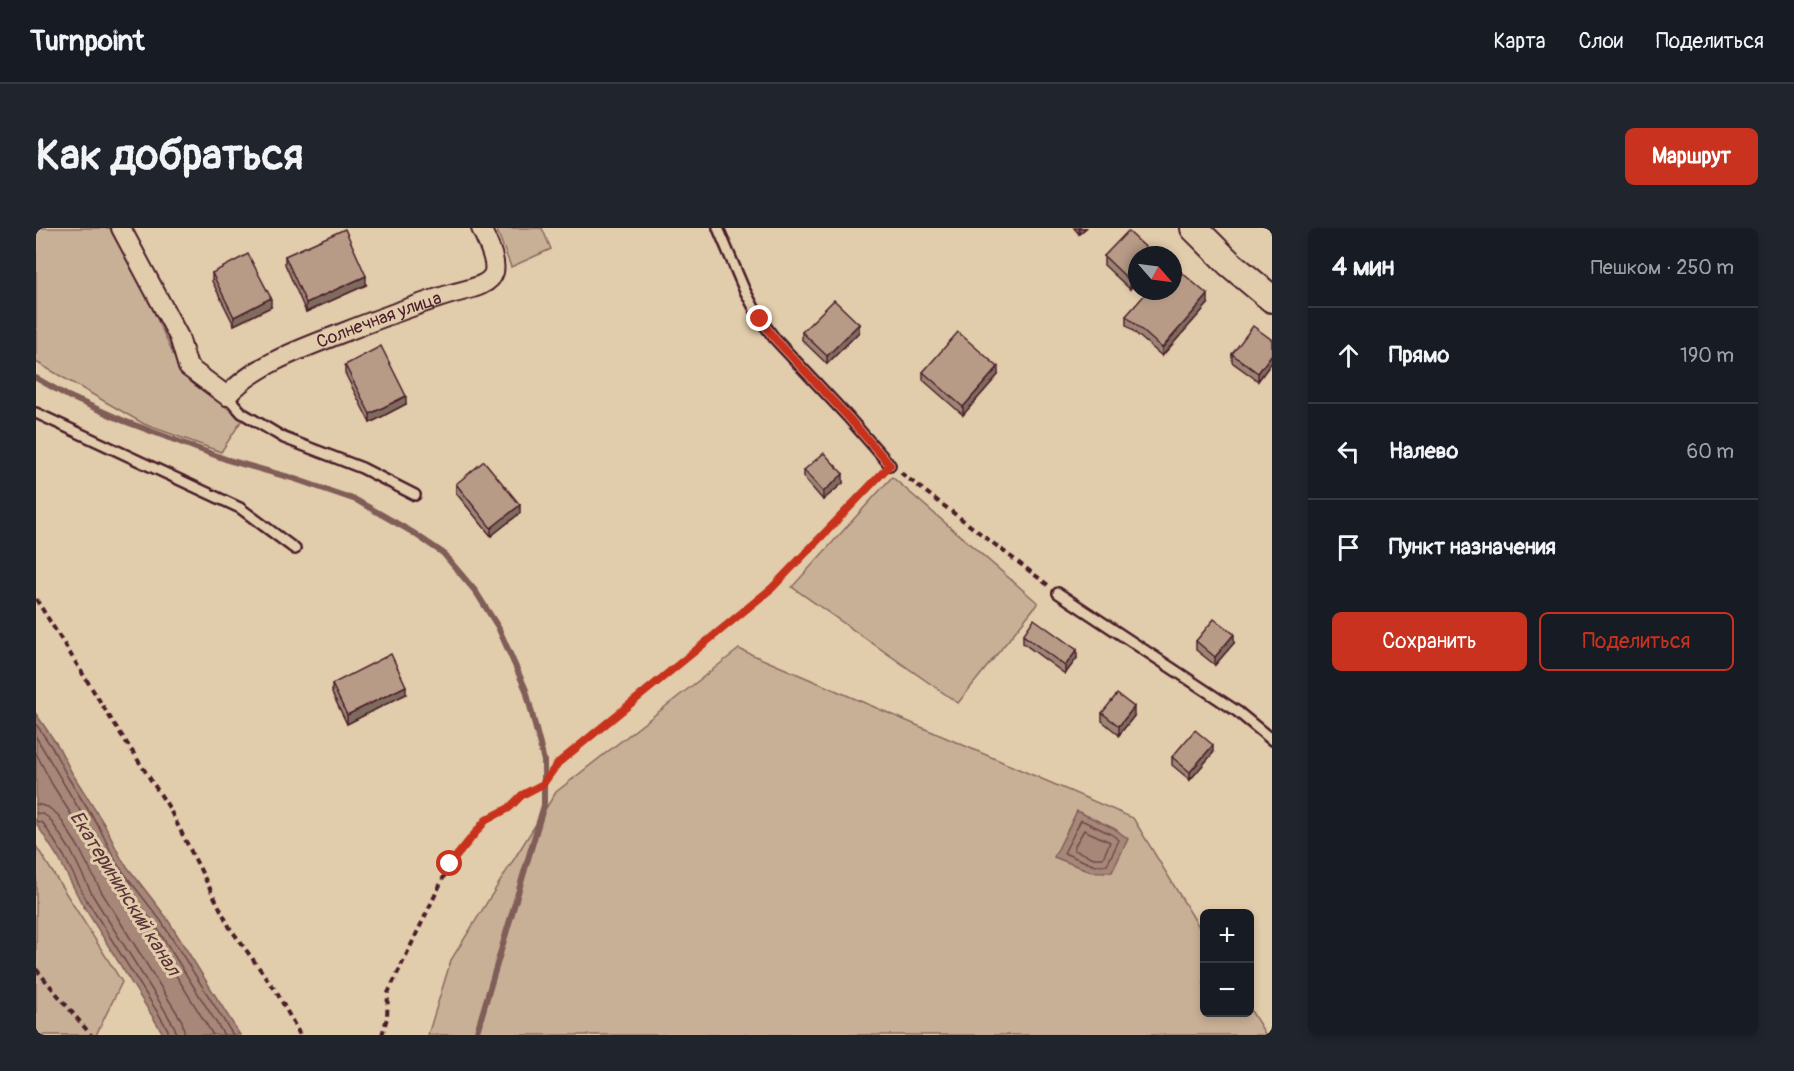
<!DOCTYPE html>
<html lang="ru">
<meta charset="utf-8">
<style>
:root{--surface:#171b24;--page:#20242c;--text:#f1f3f6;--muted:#9ea1a6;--line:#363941;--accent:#c8321e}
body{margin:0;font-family:Pangolin,sans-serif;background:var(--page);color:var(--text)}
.controls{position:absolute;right:18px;bottom:18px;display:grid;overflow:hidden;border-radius:9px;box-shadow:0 3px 9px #0003}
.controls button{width:54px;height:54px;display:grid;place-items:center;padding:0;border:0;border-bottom:2px solid var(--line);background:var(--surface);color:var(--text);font:30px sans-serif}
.compass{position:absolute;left:1092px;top:18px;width:54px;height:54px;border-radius:50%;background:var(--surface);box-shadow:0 3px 9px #0003;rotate:118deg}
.stop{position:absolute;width:18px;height:18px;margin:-14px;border:4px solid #c8321e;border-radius:50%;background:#fff}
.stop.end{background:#c8321e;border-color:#fff;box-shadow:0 2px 6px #0008}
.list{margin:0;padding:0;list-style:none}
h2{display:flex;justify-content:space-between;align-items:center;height:78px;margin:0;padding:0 24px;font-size:26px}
h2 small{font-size:20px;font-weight:400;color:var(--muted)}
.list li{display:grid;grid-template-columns:39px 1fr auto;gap:18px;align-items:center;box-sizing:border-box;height:96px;padding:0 24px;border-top:2px solid var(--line)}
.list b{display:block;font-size:22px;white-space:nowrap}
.list em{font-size:20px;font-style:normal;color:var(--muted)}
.actions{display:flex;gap:12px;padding:18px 24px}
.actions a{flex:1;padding:14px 0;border:2px solid var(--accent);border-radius:9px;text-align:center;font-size:21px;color:var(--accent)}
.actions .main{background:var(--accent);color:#fff}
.icon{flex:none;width:33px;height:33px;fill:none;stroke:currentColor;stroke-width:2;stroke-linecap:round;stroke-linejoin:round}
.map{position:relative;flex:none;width:1236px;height:807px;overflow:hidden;border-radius:9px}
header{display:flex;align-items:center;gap:36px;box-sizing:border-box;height:84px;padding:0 30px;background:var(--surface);border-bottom:2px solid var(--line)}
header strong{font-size:28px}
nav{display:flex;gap:33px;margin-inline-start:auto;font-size:21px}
.intro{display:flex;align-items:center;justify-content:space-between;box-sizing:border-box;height:144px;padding:0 36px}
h1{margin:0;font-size:42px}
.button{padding:15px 27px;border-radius:9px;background:var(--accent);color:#fff;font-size:21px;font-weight:700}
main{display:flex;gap:36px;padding:0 36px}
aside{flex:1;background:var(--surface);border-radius:9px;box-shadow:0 3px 9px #0003}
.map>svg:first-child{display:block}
.green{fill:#c8b096;stroke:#896860;stroke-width:1.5}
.water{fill:#a68778;stroke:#815d59;stroke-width:1.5}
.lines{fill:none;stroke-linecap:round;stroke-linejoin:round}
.shore{stroke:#6f494a;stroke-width:1.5}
.stream{stroke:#815d59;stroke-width:6}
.service-casing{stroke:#4a1f2b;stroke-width:14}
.minor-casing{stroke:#4a1f2b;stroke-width:22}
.secondary-casing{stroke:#4a1f2b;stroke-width:30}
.path{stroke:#4a1f2b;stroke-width:4;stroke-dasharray:6 4.5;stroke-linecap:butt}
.service{stroke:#e1ccab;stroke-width:9}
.minor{stroke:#e1ccab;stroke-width:18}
.secondary{stroke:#e1ccab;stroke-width:26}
.wall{fill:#9d8574;stroke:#4a1f2b;stroke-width:1.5}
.shaded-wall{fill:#806c5e;stroke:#4a1f2b;stroke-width:1.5}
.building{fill:#b79b87;stroke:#4a1f2b;stroke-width:1.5}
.route{stroke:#c8321e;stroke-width:8}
.labels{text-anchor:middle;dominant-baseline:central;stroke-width:6;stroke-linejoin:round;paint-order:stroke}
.street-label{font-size:18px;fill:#4a1f2b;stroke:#e1ccab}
.water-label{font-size:20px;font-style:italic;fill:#5c343a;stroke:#e1ccab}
</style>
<header>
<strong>Turnpoint</strong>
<nav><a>Карта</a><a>Слои</a><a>Поделиться</a></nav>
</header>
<div class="intro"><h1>Как добраться</h1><a class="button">Маршрут</a></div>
<main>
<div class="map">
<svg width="1236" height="807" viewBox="0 0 1236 807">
<rect width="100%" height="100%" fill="#e1ccab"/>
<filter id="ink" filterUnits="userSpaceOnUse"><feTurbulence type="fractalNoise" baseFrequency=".0167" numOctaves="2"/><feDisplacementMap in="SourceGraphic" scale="12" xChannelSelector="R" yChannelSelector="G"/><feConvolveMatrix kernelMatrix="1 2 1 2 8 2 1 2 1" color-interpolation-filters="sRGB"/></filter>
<g filter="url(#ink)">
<g class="green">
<polygon points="0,0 74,0 108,62 145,143 206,192 185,224 108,196 0,134"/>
<polygon points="460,0 506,0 515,21 475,39"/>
<polygon points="856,249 1002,375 922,475 756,359"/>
<polygon points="703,421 1097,590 1168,707 1168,784 1214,784 1214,781 1230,807 392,807 415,732 520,564"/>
<polygon points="0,618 86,754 60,807 0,807"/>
</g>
<g class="water">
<polygon points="0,486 22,518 36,545 68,596 86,632 130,689 204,807 128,807 45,674 23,631 0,595"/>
<polygon points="1041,583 1079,601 1092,611 1076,644 1056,644 1018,629"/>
</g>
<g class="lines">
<g class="shore">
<polyline points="0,496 17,521 31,548 63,599 81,636 125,693 197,807"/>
<polyline points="0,509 56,603 75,640 119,697 188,807"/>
<polyline points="0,525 16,556 48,607 68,645 112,702 177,807"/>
<polyline points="0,576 12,579 22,587 43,620 65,663 146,793 149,807"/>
<polyline points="0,585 7,586 13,590 35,623 57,668 128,781 139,800 140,807"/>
<polygon points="1045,592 1075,606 1083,612 1071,637 1057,637 1028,625"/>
<polyline points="0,593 7,595 28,628 50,671 122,785 132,802 132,807"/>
<polygon points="1048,602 1074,614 1067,630 1058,630 1038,622 1038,619"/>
</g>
<polyline class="stream" points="0,150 32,168 88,193 192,232 256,250 320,272 376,304 407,325 440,364 462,399 490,462 508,533 508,577 440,807"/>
<g class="service-casing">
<g id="service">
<polyline points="682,0 708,61 724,91 739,111 812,189 854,237"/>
<polyline points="191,168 206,185 248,210 326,240 379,267"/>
<polyline points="0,185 204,280 259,321"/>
<polyline points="1022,365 1202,484 1236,512"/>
</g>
</g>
<g class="minor-casing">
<g id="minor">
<path id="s1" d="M85,0L143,109L152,139L191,168C219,136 268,120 306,105C342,91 378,77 415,66C428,62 454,59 458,44C461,31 450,12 445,0"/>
</g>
</g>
<g class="secondary-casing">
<polyline id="secondary" points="1158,0 1193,35 1236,71"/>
</g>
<g class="path">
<polyline points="865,245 1012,357"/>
<polyline points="0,371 75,491 132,578 194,700 240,763 264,807"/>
<polyline points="0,741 55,807"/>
<polyline points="346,807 351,790 352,765 414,636 450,592 473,580 486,567 507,556 522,535 736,360 845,246"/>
</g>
<use href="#service" class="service"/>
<use href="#minor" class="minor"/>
<use href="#secondary" class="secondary"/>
</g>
<g class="wall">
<polygon points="1038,0 1050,0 1043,6"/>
<polygon points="1118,27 1094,61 1068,37 1068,28"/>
<polygon points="249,28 330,57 270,84 249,36"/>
<polygon points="176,45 235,79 198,97 176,53"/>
<polygon points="1172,76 1126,128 1090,97 1090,88"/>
<polygon points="766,104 823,104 791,136 766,112"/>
<polygon points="1236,112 1236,134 1222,153 1196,134 1196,126"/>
<polygon points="309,137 370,176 334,195 309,145"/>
<polygon points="887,144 962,147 927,187 887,152"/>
<polygon points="768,242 807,255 787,272 768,250"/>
<polygon points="420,256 484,285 455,308 420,265"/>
<polygon points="987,407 1041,430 1029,446 987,415"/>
<polygon points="1160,413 1198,415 1179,437 1160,422"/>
<polygon points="296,456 370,466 311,496 296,465"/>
<polygon points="1066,485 1098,488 1083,507 1066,493"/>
<polygon points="1177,525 1154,552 1136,537 1136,529"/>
</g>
<g class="shaded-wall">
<polygon points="1043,0 1050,0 1043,6"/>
<polygon points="1101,45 1101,54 1094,61 1094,53"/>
<polygon points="330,48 330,57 270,84 270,75"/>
<polygon points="1172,67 1172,76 1126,128 1126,120"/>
<polygon points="235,70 235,79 198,97 198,89"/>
<polygon points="823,96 823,104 791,136 791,128"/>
<polygon points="1236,126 1236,134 1222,153 1222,145"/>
<polygon points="962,139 962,147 927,187 927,179"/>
<polygon points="370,168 370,176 334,195 334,186"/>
<polygon points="807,246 807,255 787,272 787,264"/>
<polygon points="484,277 484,285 455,308 455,300"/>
<polygon points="1198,406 1198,415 1179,437 1179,429"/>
<polygon points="1041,422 1041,430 1029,446 1029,438"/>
<polygon points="370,458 370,466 311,496 311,487"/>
<polygon points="1098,479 1098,488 1083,507 1083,498"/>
<polygon points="1177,517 1177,525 1154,552 1154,544"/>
</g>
<g class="building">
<polygon points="309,1 330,48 270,75 249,28"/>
<polygon points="1092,3 1118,27 1101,27 1101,45 1094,53 1068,28"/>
<polygon points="212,26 235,70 198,89 176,45"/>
<polygon points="1137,37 1172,67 1126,120 1090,88 1112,63 1137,63"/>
<polygon points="798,72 823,96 791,128 766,104"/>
<polygon points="1217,98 1236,112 1236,126 1222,145 1196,126"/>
<polygon points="922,104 962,139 927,179 887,144"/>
<polygon points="345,118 370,168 334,186 309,137"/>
<polygon points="788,225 807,246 787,264 768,242"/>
<polygon points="448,233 484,277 455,300 420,256"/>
<polygon points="998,391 1041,422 1029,438 987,407"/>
<polygon points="1178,391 1198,406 1179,429 1160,413"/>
<polygon points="355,426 370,458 311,487 296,456"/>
<polygon points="1081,466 1098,479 1083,498 1066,485"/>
<polygon points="1159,502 1177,517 1154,544 1136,529"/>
</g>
</g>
<g class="lines" filter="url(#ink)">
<polyline class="route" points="414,636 450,592 473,580 486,567 507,556 522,535 736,360 854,237 812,189 739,111 724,91"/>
</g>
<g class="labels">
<g class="street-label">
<text stroke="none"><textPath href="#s1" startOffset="375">Солнечная улица</textPath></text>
</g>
<g class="water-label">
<text transform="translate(89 665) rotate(58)">Екатерининский канал</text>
</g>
</g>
</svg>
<div class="controls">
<button>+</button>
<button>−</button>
</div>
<svg class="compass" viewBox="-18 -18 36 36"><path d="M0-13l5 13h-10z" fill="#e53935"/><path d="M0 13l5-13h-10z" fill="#9ea1a6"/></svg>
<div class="stop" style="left:414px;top:636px"></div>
<div class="stop end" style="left:724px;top:91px"></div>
</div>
<aside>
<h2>4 мин<small>Пешком · 250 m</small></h2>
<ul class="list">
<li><svg class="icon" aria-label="ahead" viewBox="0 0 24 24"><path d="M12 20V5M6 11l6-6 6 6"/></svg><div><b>Прямо</b></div><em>190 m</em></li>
<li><svg class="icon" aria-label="left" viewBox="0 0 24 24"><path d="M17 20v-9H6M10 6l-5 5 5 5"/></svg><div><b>Налево</b></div><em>60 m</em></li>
<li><svg class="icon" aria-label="arrive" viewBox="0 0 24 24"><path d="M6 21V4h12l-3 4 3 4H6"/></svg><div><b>Пункт назначения</b></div></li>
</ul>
<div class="actions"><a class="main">Сохранить</a><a>Поделиться</a></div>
</aside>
</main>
